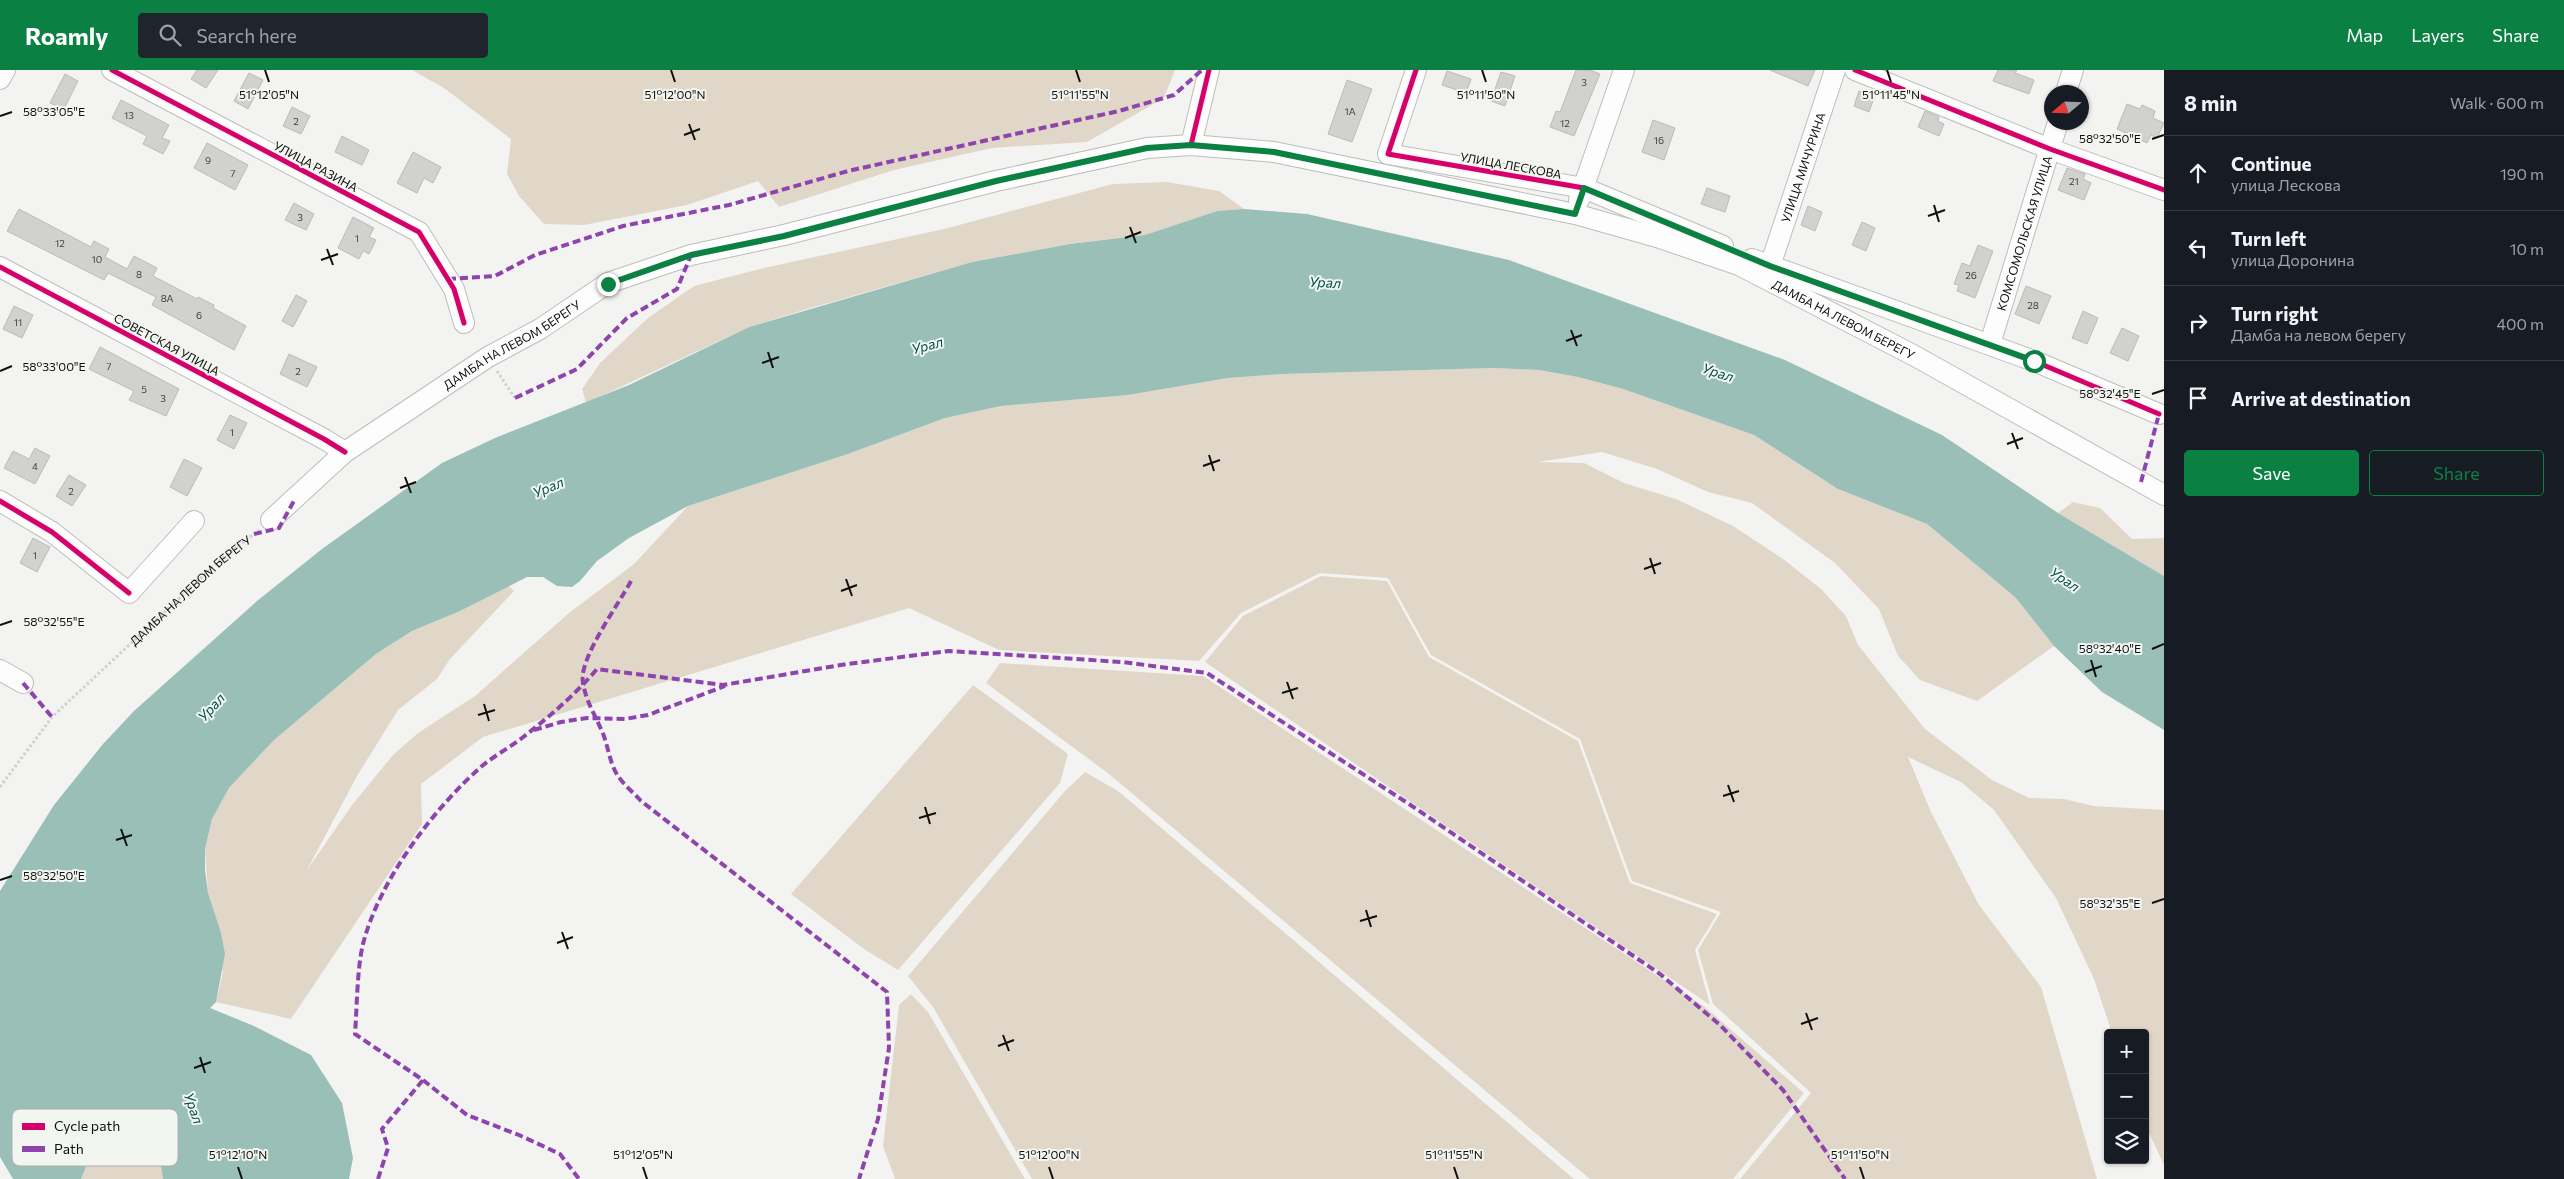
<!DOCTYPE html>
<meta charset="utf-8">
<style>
:root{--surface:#171b24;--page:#20242c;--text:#f1f3f6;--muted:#9ea1a6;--line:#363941;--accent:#0b8043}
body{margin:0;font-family:Commissioner,sans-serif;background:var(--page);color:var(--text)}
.controls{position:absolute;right:15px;bottom:15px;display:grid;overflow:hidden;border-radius:5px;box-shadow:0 1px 4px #0004}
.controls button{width:45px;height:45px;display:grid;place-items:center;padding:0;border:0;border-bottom:1px solid var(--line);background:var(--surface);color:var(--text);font:25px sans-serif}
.compass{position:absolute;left:2044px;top:15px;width:45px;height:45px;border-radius:50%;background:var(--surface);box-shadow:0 1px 4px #0004;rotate:251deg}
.stop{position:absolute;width:15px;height:15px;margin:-11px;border:4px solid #0b8043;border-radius:50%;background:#fff}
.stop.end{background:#0b8043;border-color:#fff;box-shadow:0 1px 5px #0008}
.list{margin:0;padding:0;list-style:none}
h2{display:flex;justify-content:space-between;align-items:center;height:65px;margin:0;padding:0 20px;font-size:21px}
h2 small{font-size:16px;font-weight:400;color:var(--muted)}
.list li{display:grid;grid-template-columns:32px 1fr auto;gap:15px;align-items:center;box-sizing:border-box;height:75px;padding:0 20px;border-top:1px solid var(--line)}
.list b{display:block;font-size:19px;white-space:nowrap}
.list p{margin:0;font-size:16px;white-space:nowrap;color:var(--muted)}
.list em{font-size:16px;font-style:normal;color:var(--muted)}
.actions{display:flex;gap:10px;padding:15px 20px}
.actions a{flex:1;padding:11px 0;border:1px solid var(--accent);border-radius:5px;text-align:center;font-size:18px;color:var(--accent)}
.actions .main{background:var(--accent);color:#fff}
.icon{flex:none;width:28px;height:28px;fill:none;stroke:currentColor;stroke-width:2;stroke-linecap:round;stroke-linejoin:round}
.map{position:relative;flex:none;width:2164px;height:1109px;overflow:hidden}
header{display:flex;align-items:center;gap:30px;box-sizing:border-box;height:70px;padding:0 25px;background:var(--accent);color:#fff}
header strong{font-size:24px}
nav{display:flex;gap:28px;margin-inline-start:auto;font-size:18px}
.search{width:350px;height:45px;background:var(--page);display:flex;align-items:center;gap:12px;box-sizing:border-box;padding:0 18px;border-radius:5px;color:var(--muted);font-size:19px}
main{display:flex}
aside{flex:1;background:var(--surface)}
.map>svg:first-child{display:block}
.green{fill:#e1d7c9}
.water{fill:#99bfb6}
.building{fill:#d1d2d0;stroke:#bbbcb9}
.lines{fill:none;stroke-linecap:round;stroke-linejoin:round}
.minor-casing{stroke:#bdbebb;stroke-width:22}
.path{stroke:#d0d0cf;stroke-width:3;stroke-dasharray:2.5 2.5;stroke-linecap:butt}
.minor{stroke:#fdfdfd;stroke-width:20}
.quiet{stroke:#8e44ad;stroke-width:4;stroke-dasharray:8 4;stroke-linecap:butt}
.cycleway-casing{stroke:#f3f5f0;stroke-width:8}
.cycleway{stroke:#d6006c;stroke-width:5}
.route{stroke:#0b8043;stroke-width:6}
.ticks{fill:none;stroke:#0f100e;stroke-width:2}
.labels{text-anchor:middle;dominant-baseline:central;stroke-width:4;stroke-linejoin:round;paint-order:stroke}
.number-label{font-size:10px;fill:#40403e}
.street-label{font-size:12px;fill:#0f100e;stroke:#f3f5f0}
.water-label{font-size:14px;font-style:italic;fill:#005146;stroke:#f3f5f0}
.key{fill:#f3f5f0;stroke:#afb0ac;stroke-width:1}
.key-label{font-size:14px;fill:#0f100e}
.ticks-label{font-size:12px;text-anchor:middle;fill:#0f100e;stroke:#f3f5f0;stroke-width:4;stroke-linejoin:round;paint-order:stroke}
</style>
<header>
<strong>Roamly</strong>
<div class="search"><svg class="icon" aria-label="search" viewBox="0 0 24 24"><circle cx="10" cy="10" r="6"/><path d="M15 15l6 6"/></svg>Search here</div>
<nav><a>Map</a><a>Layers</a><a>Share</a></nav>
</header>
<main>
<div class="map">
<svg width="2164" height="1109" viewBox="0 0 2164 1109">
<rect width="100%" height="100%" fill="#f3f4f1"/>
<g class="green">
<polygon points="412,0 1175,0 1164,28 1087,72 992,78 894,100 779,137 758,111 687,135 584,155 544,154 519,126 507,104 511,69 444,18"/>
<polygon points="1167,112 1219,121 1244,139 1217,141 1145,165 1070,174 972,192 807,239 749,257 586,333 582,319 600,293 648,248 694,216 764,198 944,159 1113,114"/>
<polygon points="1494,298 1539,300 1578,307 1623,319 1754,365 1838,419 1927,454 2015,527 2054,576 1977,631 1920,610 1898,586 1879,539 1835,493 1752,433 1708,422 1657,399 1602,382 1538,392 1584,393 1624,413 1676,429 1733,456 1783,489 1821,519 1846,546 1858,575 1925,659 1992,710 2029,728 2064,729 2094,736 2164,740 2164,1095 2145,1054 2145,963 2112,963 2094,909 2056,828 1994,740 1961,712 1908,687 1931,742 1979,835 2041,917 2097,1109 1740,1109 1811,1023 1713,934 1698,880 1721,842 1632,811 1580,669 1431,585 1388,508 1320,503 1241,543 1199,591 999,580 909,538 483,667 421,714 422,754 291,949 216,932 223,902 208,823 205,779 212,749 229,718 274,670 376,584 412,561 460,541 508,515 514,521 450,589 437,609 398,640 357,706 307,800 352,735 393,685 418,663 475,626 569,543 634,494 688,436 848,384 945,348 1001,336 1128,325 1228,308 1282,304"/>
<polygon points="2073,432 2100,438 2132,469 2164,468 2164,506 2058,443"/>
<polygon points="1321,506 1387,511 1429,587 1578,671 1630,813 1717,844 1695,880 1710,935 1205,592 1243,546"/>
<polygon points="1000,593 1203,606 1705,937 1804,1023 1733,1109 1590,1109 1109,704 986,613"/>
<polygon points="973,615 1068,684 1060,713 898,900 864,879 791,824"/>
<polygon points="1085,702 1118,721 1574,1109 1032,1109 933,937 908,906 1065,721"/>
<polygon points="911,924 928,942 1025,1109 895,1109 883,1076 899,935"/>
<path d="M113,1048C119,1048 128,1046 133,1048C156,1059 160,1087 163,1109H81L102,1058Z"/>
</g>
<path class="water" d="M1244,139L1307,144L1509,190L1785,290L1942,365L2058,443L2164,506V660L2102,622L2054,576L2015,527L1927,454L1838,419L1754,365L1623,319L1578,307L1539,300L1494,298L1282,304L1228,308L1128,325L1001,336L945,348L848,384L688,436L629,468L597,491L580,511L572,517L557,516L543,507H527L460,541L412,561L376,584L274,670L229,718L212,749L205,779V800L208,823L221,863L225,884L216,932L210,938L254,956L311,985L342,1033L353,1088L349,1109H163C160,1087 156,1059 133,1048C128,1046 119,1048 113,1048L102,1058L81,1109H13L0,1087V821L54,735L103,674L134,641L257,531L322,479L442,393L495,368L629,315L749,257L972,192L1070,174L1145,165L1217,141Z"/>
<g class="building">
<polygon points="197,0 218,0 206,18 191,9"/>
<polygon points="1576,0 1590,0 1600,4 1574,66 1550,57 1556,41 1560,42"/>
<polygon points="1770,0 1815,0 1808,16"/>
<polygon points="1998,0 2017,0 2015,3 2034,10 2029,24 1993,11"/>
<polygon points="1447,1 1471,9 1466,23 1442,15"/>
<polygon points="1501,2 1515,6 1505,36 1491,31"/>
<polygon points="249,3 263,10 248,39 234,31"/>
<polygon points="65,4 78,11 64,39 50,33"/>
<polygon points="1347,10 1372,19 1352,72 1328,64"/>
<polygon points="1859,21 1874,28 1869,42 1854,36"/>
<polygon points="121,30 169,55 162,68 170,71 163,84 143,74 147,66 112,48"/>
<polygon points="2127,34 2140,39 2142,35 2155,41 2153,48 2164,53 2157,68 2151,65 2147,73 2117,59"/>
<polygon points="292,37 310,46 301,64 283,56"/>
<polygon points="1925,41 1939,47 1938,51 1944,54 1939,66 1918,57"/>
<polygon points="1653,50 1675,58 1664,90 1642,82"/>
<polygon points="342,66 369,80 362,95 335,82"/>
<polygon points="207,73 248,95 235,120 194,98"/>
<polygon points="413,82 441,97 433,113 424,108 417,123 397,113"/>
<polygon points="2067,98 2085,104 2083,109 2091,113 2084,130 2058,120"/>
<polygon points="1707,118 1730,126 1725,142 1701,134"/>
<polygon points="294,133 314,144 306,160 285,150"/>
<polygon points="1808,136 1822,142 1815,161 1801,155"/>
<polygon points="19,139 91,177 94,171 109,179 105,187 127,199 134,186 157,198 153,206 197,229 198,227 214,235 213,238 246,256 234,280 152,235 156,227 108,203 104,210 7,161"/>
<polygon points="353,147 374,158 369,167 376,170 369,184 363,181 359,189 338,178"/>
<polygon points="1862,152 1875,158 1866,181 1852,175"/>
<polygon points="1978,175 1993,181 1975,228 1957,221 1959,215 1954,214 1962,193 1970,196"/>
<polygon points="2026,216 2051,226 2039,254 2015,244"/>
<polygon points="296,225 307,231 293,257 282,251"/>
<polygon points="14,236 33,245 22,268 3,259"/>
<polygon points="2083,241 2098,248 2087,274 2072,268"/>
<polygon points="2122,258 2139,266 2128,291 2110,283"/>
<polygon points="100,277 179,319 166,346 129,330 134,321 89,299"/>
<polygon points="289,284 317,297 307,317 280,304"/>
<polygon points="230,345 247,353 234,379 217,370"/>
<polygon points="35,378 50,386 35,414 4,398 13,381 29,389"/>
<polygon points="184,389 202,398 187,426 170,417"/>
<polygon points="69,405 86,415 72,436 56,426"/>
<polygon points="33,468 50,477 37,502 20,493"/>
</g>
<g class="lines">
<g class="minor-casing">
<g id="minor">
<polyline points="112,0 419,162 454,219 464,253"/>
<polyline points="1416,0 1388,84 1584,118 1723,176"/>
<polyline points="1855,0 2050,79 2164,120"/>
<polyline points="0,9 5,0"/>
<polyline points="2066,22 2073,0"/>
<polyline points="1191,75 1209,0"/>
<polyline points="1579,130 1624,0"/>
<polyline points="1752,189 2034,291 2159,344"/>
<path id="s2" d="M1770,196L1835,0"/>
<polyline points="0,197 324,369 345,382"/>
<path id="s3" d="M1990,274L2058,52"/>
<polyline points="0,431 52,462 129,523 194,451"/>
<path id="s4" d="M271,450L345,382L488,287L540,259L608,213L691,185L784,165L996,111L1147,78L1191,75L1274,82L1575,144L1660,168L1739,195L1913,285L2164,425"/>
<polyline points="0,600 23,613"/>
</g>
</g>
<g class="path">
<polyline points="497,301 515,328"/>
<path id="s1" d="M0,717L52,647L218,492L259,460"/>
</g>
<use href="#minor" class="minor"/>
<g class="quiet">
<polyline points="448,209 495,206 535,185 623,156 729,135 848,101 1119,41 1174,25 1202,0"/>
<polyline points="515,328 577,299 627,248 677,219 691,185"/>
<polyline points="2141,412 2159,344"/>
<polyline points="254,464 279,458 295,429"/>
<path d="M631,511C619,534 578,589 583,613C586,631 594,643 601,659C608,673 609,693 618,706C624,715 634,723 641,731L887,922L889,978L878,1049L859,1109"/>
<polyline points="23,613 52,647"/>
<polyline points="534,660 561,652 587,648 625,649 648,645 725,616"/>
<polyline points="423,1010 467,1045 519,1065 560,1084 579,1109"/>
<path d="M378,1109L388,1078L382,1059L423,1010L355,964C357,937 357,899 363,874C379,811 433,739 482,696C494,686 509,678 522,668C549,647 575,625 597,599L723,615L847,594L949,581L1122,592L1207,603L1409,734L1660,904L1720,955L1783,1020L1845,1109"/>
</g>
<g class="cycleway-casing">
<g id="cycleway">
<polyline points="112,0 419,162 454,219 464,253"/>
<polyline points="1416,0 1388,84 1584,118 1770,196 2034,291 2159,344"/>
<polyline points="1855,0 2050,79 2164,120"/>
<polyline points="1191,75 1209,0"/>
<polyline points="0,197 324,369 345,382"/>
<polyline points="0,431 52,462 129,523"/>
</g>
</g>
<use href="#cycleway" class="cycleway"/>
</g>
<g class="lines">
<polyline class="route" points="608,214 691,185 784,166 996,111 1147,78 1191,75 1274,82 1575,144 1584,118 1770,196 2034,291"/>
</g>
<path class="ticks" d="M265,0L269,12M671,0L675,12M1076,0L1080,12M1482,0L1486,12M1887,0L1891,12M0,46L12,42M689,54L695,70M684,65L700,59M2152,69L2164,65M1934,135L1939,152M1928,146L1945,140M1130,157L1136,173M1125,168L1141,162M327,179L333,195M321,190L338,184M1571,260L1577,276M1566,271L1582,265M768,282L773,298M762,293L779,287M0,301L12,296M2152,324L2164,320M2012,363L2018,379M2007,374L2023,368M1209,385L1214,401M1203,396L1220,390M405,407L411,423M400,418L416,412M1650,488L1655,504M1644,499L1661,493M846,509L852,526M841,521L857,515M0,555L12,551M2152,579L2164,574M2091,590L2096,607M2085,602L2102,596M1287,612L1293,629M1282,623L1298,618M484,634L489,651M478,645L495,640M1728,715L1734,732M1723,726L1739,721M925,737L930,754M919,748L936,743M121,759L127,776M116,770L132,765M0,810L12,806M2152,833L2164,829M1366,840L1371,857M1360,851L1377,846M562,862L568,879M557,873L573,867M1806,943L1812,960M1801,954L1818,948M1003,965L1009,981M998,976L1014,970M200,987L205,1003M194,998L211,992M238,1097L242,1109M643,1097L647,1109M1049,1097L1053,1109M1454,1097L1458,1109M1860,1097L1864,1109"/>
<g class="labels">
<g class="number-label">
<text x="1584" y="12">3</text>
<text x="1350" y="41">1А</text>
<text x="129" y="45">13</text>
<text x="296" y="51">2</text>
<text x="1565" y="53">12</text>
<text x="1659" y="70">16</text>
<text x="208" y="90">9</text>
<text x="233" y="103">7</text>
<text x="2074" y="111">21</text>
<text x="300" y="147">3</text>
<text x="357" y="168">1</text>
<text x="60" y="173">12</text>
<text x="97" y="189">10</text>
<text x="139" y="204">8</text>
<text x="1971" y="205">26</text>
<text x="167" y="228">8А</text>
<text x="2033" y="235">28</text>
<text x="199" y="245">6</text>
<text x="18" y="252">11</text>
<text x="109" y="296">7</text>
<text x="298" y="301">2</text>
<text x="144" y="319">5</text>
<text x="163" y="328">3</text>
<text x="232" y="362">1</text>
<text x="35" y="396">4</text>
<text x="71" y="421">2</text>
<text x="35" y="485">1</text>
</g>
<g class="street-label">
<text transform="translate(1511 95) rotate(10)">УЛИЦА ЛЕСКОВА</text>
<text transform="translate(316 96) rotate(28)">УЛИЦА РАЗИНА</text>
<text stroke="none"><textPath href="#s2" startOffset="104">УЛИЦА МИЧУРИНА</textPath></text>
<text stroke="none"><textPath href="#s3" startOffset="116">КОМСОМОЛЬСКАЯ УЛИЦА</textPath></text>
<text stroke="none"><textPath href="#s4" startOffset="1694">ДАМБА НА ЛЕВОМ БЕРЕГУ</textPath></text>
<text transform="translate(167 274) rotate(28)">СОВЕТСКАЯ УЛИЦА</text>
<text stroke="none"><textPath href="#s4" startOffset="299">ДАМБА НА ЛЕВОМ БЕРЕГУ</textPath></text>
<text stroke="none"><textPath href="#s1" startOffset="275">ДАМБА НА ЛЕВОМ БЕРЕГУ</textPath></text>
</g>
<g class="water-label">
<text transform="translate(1325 212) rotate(3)">Урал</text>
<text transform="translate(927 275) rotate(-15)">Урал</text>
<text transform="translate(1718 302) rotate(18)">Урал</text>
<text transform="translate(548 417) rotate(-23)">Урал</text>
<text transform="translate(2065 509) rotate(34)">Урал</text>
<text transform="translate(211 637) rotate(-48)">Урал</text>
<text transform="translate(194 1038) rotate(71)">Урал</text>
</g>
</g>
<rect x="12" y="1039" width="166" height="57" rx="8" class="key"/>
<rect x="22" y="1053" width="23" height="7" fill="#d6006c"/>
<rect x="22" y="1076" width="23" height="6" fill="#8e44ad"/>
<g class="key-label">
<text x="54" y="1061">Cycle path</text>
<text x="54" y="1084">Path</text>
</g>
<g class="ticks-label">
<text x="269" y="29">51°12'05"N</text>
<text x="675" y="29">51°12'00"N</text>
<text x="1080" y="29">51°11'55"N</text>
<text x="1486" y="29">51°11'50"N</text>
<text x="1891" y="29">51°11'45"N</text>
<text x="54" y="46">58°33'05"E</text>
<text x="2110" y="73">58°32'50"E</text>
<text x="54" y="301">58°33'00"E</text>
<text x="2110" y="328">58°32'45"E</text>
<text x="54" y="556">58°32'55"E</text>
<text x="2110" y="583">58°32'40"E</text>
<text x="54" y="810">58°32'50"E</text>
<text x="2110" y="838">58°32'35"E</text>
<text x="238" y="1089">51°12'10"N</text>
<text x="643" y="1089">51°12'05"N</text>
<text x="1049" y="1089">51°12'00"N</text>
<text x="1454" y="1089">51°11'55"N</text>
<text x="1860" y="1089">51°11'50"N</text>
</g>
</svg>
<div class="controls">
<button>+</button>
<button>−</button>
<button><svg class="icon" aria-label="layers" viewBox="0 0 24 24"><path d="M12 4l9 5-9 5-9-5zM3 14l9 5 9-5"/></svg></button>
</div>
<svg class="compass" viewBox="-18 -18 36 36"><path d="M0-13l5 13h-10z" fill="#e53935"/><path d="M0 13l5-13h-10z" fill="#9ea1a6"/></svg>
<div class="stop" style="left:2034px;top:291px"></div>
<div class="stop end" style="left:608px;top:214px"></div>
</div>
<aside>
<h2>8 min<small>Walk · 600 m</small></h2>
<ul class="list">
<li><svg class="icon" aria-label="ahead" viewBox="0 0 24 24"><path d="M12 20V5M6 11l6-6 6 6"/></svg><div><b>Continue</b><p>улица Лескова</p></div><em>190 m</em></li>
<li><svg class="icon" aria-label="left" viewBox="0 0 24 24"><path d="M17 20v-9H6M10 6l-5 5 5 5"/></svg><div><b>Turn left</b><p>улица Доронина</p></div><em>10 m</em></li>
<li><svg class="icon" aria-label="right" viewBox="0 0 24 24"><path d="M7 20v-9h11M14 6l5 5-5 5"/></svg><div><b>Turn right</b><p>Дамба на левом берегу</p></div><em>400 m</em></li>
<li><svg class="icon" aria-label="arrive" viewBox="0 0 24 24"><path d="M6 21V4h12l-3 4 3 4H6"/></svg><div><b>Arrive at destination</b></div></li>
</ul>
<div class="actions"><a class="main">Save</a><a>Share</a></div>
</aside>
</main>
